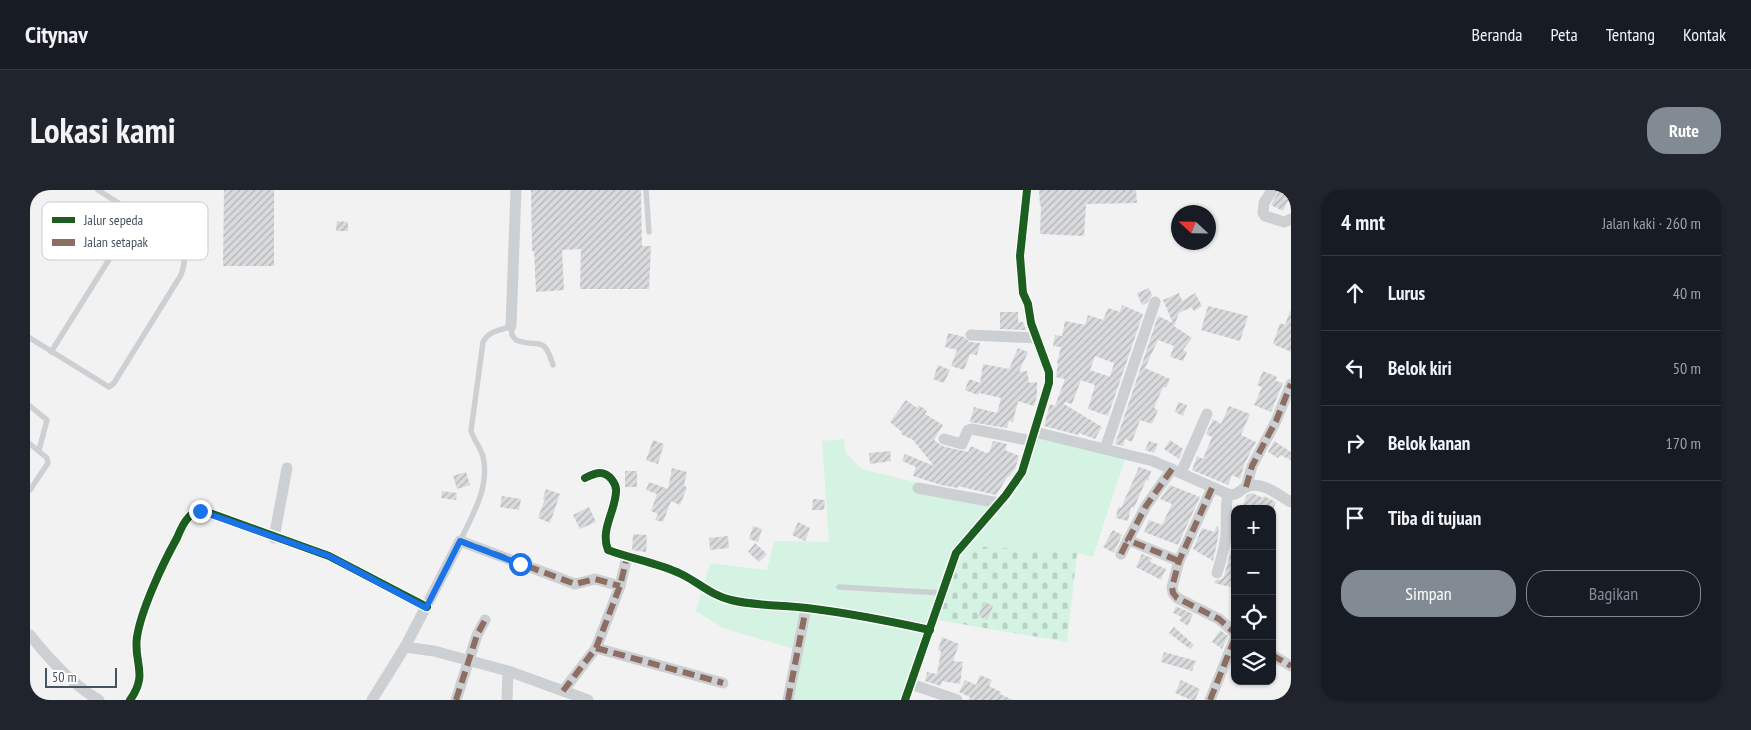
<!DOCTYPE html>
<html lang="id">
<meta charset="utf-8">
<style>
:root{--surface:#171b24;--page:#20242c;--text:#f1f3f6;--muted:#9ea1a6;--line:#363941;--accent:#828b94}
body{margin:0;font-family:"PT Sans Narrow",sans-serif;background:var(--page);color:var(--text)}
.controls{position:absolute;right:15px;bottom:15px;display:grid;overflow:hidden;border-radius:10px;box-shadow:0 1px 4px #0004}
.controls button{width:45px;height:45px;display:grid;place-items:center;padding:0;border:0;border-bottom:1px solid var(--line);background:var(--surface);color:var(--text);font:25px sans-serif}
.compass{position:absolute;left:1141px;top:15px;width:45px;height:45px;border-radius:50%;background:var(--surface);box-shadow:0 1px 4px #0004;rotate:292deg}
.scale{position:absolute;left:15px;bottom:12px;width:72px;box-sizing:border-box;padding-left:5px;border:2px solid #465361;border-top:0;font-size:14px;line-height:18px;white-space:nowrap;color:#465361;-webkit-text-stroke:4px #fff;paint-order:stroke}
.stop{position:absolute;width:15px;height:15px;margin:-11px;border:4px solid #1a73e8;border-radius:50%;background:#fff}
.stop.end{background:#1a73e8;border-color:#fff;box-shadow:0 1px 5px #0008}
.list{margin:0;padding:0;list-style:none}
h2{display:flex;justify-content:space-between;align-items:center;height:65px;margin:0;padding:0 20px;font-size:21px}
h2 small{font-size:16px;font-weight:400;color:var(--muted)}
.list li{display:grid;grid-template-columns:32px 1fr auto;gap:15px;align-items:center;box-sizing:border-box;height:75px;padding:0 20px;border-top:1px solid var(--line)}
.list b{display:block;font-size:19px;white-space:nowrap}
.list em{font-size:16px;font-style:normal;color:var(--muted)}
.actions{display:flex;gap:10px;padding:15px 20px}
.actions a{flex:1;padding:11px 0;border:1px solid var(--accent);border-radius:20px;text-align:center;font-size:18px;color:var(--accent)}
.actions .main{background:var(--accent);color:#fff}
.icon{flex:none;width:28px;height:28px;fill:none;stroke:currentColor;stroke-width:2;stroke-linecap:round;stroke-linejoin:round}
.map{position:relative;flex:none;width:1261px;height:510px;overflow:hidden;border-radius:20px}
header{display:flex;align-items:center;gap:30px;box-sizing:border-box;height:70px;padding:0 25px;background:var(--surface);border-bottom:1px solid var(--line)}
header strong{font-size:24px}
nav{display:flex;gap:28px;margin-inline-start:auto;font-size:18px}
.intro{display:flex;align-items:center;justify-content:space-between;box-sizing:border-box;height:120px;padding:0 30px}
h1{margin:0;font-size:35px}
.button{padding:12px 22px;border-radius:20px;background:var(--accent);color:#fff;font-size:18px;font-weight:700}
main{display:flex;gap:30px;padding:0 30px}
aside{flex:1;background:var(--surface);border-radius:20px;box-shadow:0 1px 4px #0004}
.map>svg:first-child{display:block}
.green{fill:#d4f3e2}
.cemetery{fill:url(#cemetery-stones)}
.building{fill:url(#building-hatch);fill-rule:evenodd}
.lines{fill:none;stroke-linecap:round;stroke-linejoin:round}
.lane{stroke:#cdd0d3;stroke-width:5.5}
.street{stroke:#cdd0d3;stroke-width:11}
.quiet{stroke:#8d6e63;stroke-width:6;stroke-dasharray:12 6;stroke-linecap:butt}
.cycleway-casing{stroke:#fff;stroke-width:11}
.cycleway{stroke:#1b5e20;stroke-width:8}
.route{stroke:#1a73e8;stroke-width:6}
.key{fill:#fff;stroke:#c8cbd0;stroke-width:1}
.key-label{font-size:14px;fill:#465361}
</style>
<header>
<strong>Citynav</strong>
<nav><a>Beranda</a><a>Peta</a><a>Tentang</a><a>Kontak</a></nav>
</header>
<div class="intro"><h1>Lokasi kami</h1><a class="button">Rute</a></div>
<main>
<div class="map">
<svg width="1261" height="510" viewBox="0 0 1261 510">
<defs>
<pattern id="cemetery-stones" width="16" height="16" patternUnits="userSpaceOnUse" patternTransform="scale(1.25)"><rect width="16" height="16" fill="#d4f3e2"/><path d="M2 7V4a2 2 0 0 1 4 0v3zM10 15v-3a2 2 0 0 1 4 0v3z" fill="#b7d2c4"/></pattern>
<pattern id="building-hatch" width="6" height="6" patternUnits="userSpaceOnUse" patternTransform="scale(1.25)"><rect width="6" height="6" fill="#d9dadc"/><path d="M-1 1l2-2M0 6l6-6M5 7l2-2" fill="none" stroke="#b2b3b6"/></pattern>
</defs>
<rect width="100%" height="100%" fill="#f2f2f2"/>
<polygon class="green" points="1008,248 1095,269 1063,367 1047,363 930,355 875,510 758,510 764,459 693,438 666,421 680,373 737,380 744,351 799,352 792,251 814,249 816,263 832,279 978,315"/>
<polygon class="cemetery" points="930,355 1047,363 1037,452 908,430"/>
<g class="building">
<polygon points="194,0 244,0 244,76 193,76"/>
<polygon points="501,0 611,0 612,56 621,56 619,99 550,99 551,59 532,60 534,100 506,102 504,61 502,61"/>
<polygon points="1009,0 1106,0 1107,13 1056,14 1054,46 1010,44 1011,16 1010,16"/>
<polygon points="1249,0 1261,0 1261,5 1253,21 1241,15"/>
<polygon points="307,31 318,32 318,41 306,41"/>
<polygon points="1119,98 1122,105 1117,113 1112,115 1107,103"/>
<polygon points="1149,103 1152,111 1165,103 1172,116 1164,121 1161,117 1149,123 1144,136 1162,148 1153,160 1157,162 1153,171 1140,167 1144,156 1128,150 1115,178 1140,189 1136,198 1133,197 1124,218 1128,220 1122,234 1110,230 1102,252 1095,249 1093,256 1085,254 1128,126 1143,133 1133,110"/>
<path d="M1092,115L1113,124L1078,226L1058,219L1065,195L1051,190L1042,214L1035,212L1034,214L1072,237L1065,249L1049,243L1048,245L1014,236L1020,214L1025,216L1035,189L1026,187L1028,173H1027L1031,157L1023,156L1025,145L1032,146L1035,131L1055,135L1058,125L1073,130L1078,118L1090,122ZM1065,166L1084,173L1080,187L1060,180Z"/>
<polygon points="1178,116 1218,126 1210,151 1171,140"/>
<polygon points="1260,121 1261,121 1261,162 1243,154 1250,133 1255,135"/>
<polygon points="970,122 988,122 988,132 993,132 996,140 970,139"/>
<polygon points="918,143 934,147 940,152 950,153 947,165 940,164 934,180 921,176 927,160 915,157"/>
<polygon points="988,158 998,162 989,182 997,181 999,193 1007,192 1007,205 1004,216 988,211 983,232 979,231 977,238 940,232 944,217 967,223 971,208 949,203 948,205 935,200 939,189 950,193 953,174 979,179"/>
<polygon points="908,175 920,180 914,193 903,189"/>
<polygon points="1233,181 1247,187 1246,191 1253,193 1241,222 1224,215 1232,197 1227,195"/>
<polygon points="876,210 887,218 889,215 897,221 895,224 913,235 904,250 912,256 938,262 941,256 956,263 957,262 959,263 963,251 977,254 975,260 989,266 985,279 979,287 978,286 966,305 928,296 928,298 911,295 883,286 886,277 872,271 875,264 904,276 883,250 871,244 872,242 860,232"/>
<polygon points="1148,212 1157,215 1153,226 1145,222"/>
<polygon points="1199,216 1220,224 1211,245 1226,252 1215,273 1210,289 1202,285 1198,295 1162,280 1167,266 1173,269 1182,247 1176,244 1183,229 1191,234"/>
<polygon points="623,250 634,254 628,274 616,270"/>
<polygon points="1140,250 1153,259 1149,269 1134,259"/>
<polygon points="1119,251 1128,254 1124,263 1115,260"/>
<polygon points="1244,251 1261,262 1261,270 1250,265 1248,268 1238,262"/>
<polygon points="860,261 861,271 840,274 839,263"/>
<polygon points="1109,277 1121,281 1118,291 1116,290 1104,318 1101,317 1098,331 1086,328 1088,317 1091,318"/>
<polygon points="642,278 657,282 654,295 657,298 650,315 641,311 633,332 625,330 628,324 621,321 627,304 616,300 619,292 638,299"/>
<rect x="595" y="281" width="12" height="16"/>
<polygon points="436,282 440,295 427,299 423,286"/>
<polygon points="1140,295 1170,307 1148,355 1114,342 1119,330 1132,335 1142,314 1130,309"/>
<polygon points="516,299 530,304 520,333 508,328 515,309 513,309"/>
<polygon points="412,301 427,303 426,310 411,308"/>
<polygon points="1222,303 1233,308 1234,306 1246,312 1243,319 1211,319 1217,305"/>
<polygon points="472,306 491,309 489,320 470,317"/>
<polygon points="783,309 795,310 794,320 782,320"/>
<polygon points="559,317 566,332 550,339 543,325"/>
<polygon points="768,332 780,338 775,351 762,345"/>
<polygon points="723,336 732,339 728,352 719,349"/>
<polygon points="1187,336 1189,337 1188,348 1183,371 1163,359 1172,338 1184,342"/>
<polygon points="1083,340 1092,345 1084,363 1073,357"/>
<polygon points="603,344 617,345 616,362 602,360"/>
<polygon points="698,346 699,358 680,360 679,348"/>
<polygon points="725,353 737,364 729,372 718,362"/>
<polygon points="1205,355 1205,394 1202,393 1200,397 1184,393 1186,390 1192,389 1194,386 1202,356"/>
<polygon points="1112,364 1122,368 1120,372 1136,379 1131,390 1106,377"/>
<polygon points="955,412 963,416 957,430 948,426"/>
<polygon points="1146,416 1163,424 1158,436 1149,430 1152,427 1143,423"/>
<polygon points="1144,437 1164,455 1160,459 1139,443"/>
<polygon points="1190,440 1198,446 1192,459 1182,452"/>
<polygon points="912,447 929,454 923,471 933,472 930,494 912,491 911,496 895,491 897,482 907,484 911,461 908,460"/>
<polygon points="1134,462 1166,471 1162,481 1131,472"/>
<polygon points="950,485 962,490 959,496 971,502 970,504 983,510 939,510 940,507 929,502 935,490 946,495"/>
<polygon points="1151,490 1170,499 1165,510 1161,510 1145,503"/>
</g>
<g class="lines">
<g class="lane">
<polyline points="616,0 619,42"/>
<path d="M0,148L79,197L84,193L151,85C155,72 158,61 148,51L68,0"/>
<polyline points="21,162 107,25"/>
<polyline points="0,216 17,230 9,260"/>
<polyline points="0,254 17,268 18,273 0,300"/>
<path d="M430,351C443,324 460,297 453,266C450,257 444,250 441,241L453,152C459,140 470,141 481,136L482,145L486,150C509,159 513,143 523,175"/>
<polyline points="809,397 912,403"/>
</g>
<g class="street">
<polyline points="1242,0 1234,13 1233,23 1235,26 1254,32 1261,29"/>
<polyline points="481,136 486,0"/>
<polyline points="941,145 1007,148"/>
<path d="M1005,242L1123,271L1198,304C1207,306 1209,301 1216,297C1231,290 1248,305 1261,312"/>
<polyline points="914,249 932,254 938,240 942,239 1002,251"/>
<polyline points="1075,259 1125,112"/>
<polyline points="1142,279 1116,316 1098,350 1149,371"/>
<polyline points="1151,283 1177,224"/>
<path d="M555,288C559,286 565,283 570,283C579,283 587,294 586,302C585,322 570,340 578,360C602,369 628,373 651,384C668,392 682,406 701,410C725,416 752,415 777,418C818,423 859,431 900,440"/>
<polyline points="1216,297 1222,276 1246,231 1261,194"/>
<polyline points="888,298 969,313"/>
<polyline points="1182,298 1149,371 1142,397 1143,403 1147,408 1189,429 1205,443"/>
<polyline points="244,348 257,278"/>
<polyline points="1091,364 1098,350"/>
<path d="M1187,383C1191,370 1195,357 1196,344C1197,330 1195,318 1198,304"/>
<path d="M0,445C19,469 42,495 69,510"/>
<polyline points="375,457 404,461 478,481 558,510"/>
<polyline points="566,458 693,493"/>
<polyline points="1242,465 1261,476"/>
<polyline points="881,494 927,510"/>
<polyline points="533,501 566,458 590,396 597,367"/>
<path d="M100,510C119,484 103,472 107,447C111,420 133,373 147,348C150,341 153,333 158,328C160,325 164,323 167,321L177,322L299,366L397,417"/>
<polyline points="342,510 375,457 430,351 545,394 565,389 590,396"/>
<polyline points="426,510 447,445 455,430"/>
<polyline points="477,510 478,481"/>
<polyline points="758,510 776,418"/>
<polyline points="875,510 926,363 976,305 992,282 1019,193 1019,182 1001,133 998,114 993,103 990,66 997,0"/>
<polyline points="1180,510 1205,448"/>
</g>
<g class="quiet">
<polyline points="1142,279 1116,316 1098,350 1149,371"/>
<polyline points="1216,297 1222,276 1246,231 1261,194"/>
<polyline points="1182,298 1149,371 1142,397 1143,403 1147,408 1189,429 1205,443"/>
<polyline points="430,351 545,394 565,389 590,396"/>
<polyline points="1091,364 1098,350"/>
<polyline points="566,458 693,493"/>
<polyline points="1242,465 1261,476"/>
<polyline points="533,501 566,458 590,396 597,367"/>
<polyline points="426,510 447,445 455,430"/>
<polyline points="758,510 776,418"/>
<polyline points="1180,510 1205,448"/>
</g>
<g class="cycleway-casing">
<g id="cycleway">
<path d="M555,288C559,286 565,283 570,283C579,283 587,294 586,302C585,322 570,340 578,360C602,369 628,373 651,384C668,392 682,406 701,410C725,416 752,415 777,418C818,423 859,431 900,440"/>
<path d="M100,510C119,484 103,472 107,447C111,420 133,373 147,348C150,341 153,333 158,328C160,325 164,323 167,321L177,322L299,366L397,417"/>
<polyline points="875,510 926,363 976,305 992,282 1019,193 1019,182 1001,133 998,114 993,103 990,66 997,0"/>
</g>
</g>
<use href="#cycleway" class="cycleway"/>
</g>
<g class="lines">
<polyline class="route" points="170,321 299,366 396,418 430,351 490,374"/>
</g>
<rect x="12" y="12" width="166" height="58" rx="8" class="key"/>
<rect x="22" y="27" width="23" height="6" fill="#1b5e20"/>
<rect x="22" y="49" width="23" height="7" fill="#8d6e63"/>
<g class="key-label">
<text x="54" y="35">Jalur sepeda</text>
<text x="54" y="57">Jalan setapak</text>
</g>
</svg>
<div class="controls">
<button>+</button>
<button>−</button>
<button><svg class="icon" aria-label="locate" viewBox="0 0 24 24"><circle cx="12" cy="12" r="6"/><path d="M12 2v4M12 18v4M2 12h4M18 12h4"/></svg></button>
<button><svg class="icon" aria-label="layers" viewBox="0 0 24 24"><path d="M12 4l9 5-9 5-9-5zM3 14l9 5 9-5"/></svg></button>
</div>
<svg class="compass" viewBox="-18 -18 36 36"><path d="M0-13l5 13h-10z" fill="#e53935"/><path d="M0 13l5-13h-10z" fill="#9ea1a6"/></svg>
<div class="scale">50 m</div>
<div class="stop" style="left:490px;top:374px"></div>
<div class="stop end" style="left:170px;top:321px"></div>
</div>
<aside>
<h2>4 mnt<small>Jalan kaki · 260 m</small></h2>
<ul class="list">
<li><svg class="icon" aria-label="ahead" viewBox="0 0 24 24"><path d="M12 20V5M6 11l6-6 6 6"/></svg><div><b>Lurus</b></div><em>40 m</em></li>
<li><svg class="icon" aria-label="left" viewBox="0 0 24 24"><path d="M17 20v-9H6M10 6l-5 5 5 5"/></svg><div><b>Belok kiri</b></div><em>50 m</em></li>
<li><svg class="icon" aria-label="right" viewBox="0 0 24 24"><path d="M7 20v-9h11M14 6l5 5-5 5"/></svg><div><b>Belok kanan</b></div><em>170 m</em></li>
<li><svg class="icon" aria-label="arrive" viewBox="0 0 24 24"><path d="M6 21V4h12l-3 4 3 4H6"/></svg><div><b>Tiba di tujuan</b></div></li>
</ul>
<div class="actions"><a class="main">Simpan</a><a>Bagikan</a></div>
</aside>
</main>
